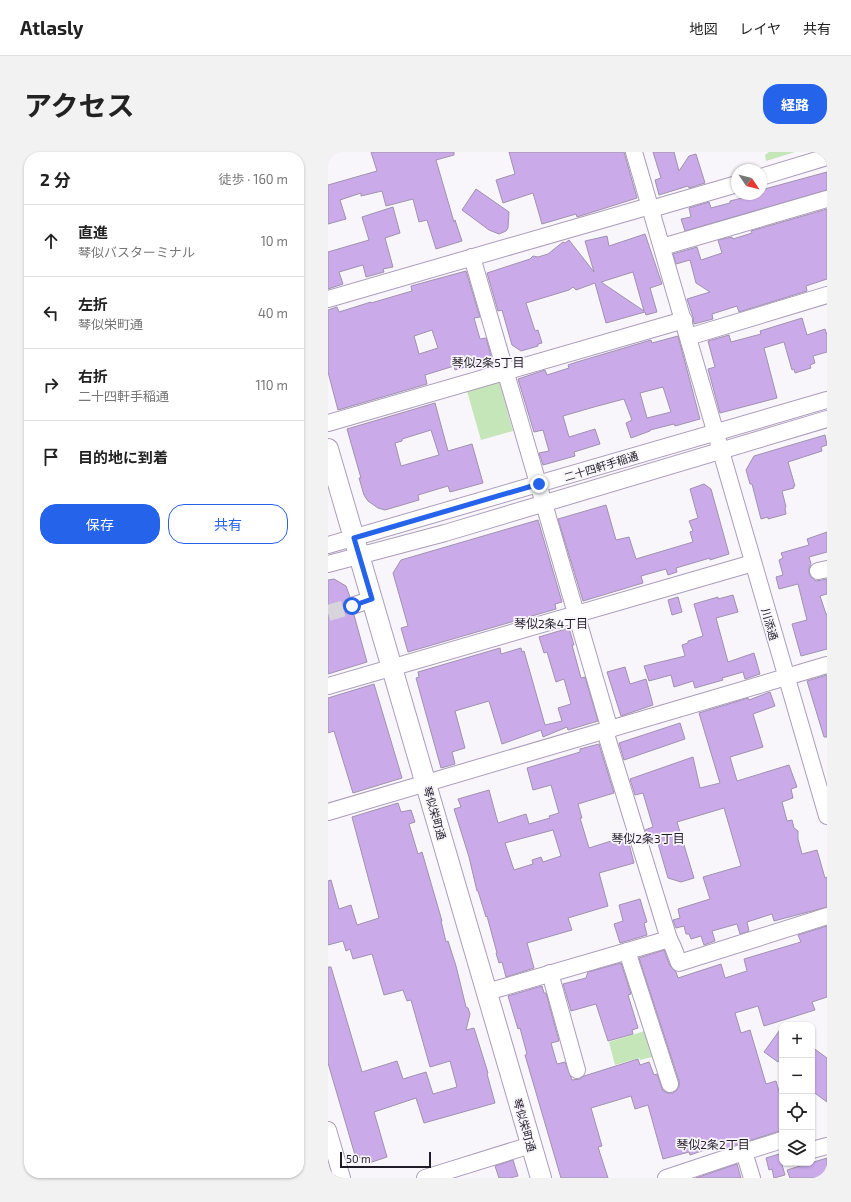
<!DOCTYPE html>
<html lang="ja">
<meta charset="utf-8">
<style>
:root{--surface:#fff;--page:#f2f2f2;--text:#222;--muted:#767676;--line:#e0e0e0;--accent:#2563eb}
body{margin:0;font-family:"Exo 2","Noto Sans JP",sans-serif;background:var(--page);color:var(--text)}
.controls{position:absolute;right:12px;bottom:12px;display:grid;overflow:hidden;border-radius:8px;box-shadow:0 1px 3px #0004}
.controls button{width:36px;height:36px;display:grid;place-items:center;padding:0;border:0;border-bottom:1px solid var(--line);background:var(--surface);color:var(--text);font:20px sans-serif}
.compass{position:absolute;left:403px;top:12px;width:36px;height:36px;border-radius:50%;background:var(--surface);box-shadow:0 1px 3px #0004;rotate:125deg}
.scale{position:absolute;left:12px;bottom:10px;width:91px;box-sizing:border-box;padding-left:4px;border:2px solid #211b27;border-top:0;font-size:11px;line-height:14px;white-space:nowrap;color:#211b27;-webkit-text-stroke:3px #f8f5fb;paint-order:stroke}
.stop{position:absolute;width:12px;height:12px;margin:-9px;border:3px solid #2563eb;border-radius:50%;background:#fff}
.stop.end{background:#2563eb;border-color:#fff;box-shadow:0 1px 4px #0008}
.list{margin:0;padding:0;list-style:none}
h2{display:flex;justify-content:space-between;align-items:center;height:52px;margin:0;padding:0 16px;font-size:17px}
h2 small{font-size:13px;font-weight:400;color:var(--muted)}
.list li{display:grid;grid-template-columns:26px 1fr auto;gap:12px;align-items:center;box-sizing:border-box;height:72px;padding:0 16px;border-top:1px solid var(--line)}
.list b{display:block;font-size:15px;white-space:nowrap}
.list p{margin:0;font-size:13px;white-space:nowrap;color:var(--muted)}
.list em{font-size:13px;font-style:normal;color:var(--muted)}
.actions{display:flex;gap:8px;padding:12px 16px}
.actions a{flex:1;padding:9px 0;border:1px solid var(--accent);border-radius:16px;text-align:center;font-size:14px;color:var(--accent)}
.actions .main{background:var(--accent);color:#fff}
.icon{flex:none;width:22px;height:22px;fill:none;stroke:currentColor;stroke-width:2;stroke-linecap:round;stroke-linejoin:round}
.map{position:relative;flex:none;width:499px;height:1026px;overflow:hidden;border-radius:16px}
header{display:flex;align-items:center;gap:24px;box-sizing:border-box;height:56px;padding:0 20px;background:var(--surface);border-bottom:1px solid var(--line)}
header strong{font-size:19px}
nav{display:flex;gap:22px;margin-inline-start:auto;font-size:14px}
.intro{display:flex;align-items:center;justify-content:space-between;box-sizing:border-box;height:96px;padding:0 24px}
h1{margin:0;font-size:28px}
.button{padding:10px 18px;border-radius:16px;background:var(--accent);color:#fff;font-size:14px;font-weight:700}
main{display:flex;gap:24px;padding:0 24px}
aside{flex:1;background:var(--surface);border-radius:16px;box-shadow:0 1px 3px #0004}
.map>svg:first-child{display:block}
.green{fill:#c4e6b9}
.building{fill:#caaae9;stroke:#a092af;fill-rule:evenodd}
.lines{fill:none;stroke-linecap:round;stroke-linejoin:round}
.minor-tunnel{stroke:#d8d4db;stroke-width:16;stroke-dasharray:16 8;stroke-linecap:butt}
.minor-casing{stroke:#ac9dbb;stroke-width:18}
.major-casing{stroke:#ac9dbb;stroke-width:22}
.minor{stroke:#fff;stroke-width:16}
.major{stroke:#fff;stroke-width:20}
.route{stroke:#2563eb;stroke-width:5}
.labels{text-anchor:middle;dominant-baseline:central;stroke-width:3.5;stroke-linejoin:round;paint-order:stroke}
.street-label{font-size:11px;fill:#211b27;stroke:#f8f5fb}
.neighbourhood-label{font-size:12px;fill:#211b27;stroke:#f8f5fb}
</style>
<header>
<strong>Atlasly</strong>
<nav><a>地図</a><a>レイヤ</a><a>共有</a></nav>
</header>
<div class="intro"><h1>アクセス</h1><a class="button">経路</a></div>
<main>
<aside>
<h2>2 分<small>徒歩 · 160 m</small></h2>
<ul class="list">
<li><svg class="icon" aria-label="ahead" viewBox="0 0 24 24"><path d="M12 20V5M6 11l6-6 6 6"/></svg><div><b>直進</b><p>琴似バスターミナル</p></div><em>10 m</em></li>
<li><svg class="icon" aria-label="left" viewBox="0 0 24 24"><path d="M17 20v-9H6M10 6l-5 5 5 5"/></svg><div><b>左折</b><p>琴似栄町通</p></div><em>40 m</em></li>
<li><svg class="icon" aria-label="right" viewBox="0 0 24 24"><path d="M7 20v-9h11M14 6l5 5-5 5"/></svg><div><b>右折</b><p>二十四軒手稲通</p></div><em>110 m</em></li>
<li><svg class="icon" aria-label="arrive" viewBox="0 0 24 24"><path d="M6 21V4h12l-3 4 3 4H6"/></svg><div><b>目的地に到着</b></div></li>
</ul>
<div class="actions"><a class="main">保存</a><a>共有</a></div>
</aside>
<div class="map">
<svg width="499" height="1026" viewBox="0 0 499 1026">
<rect width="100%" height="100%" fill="#f8f5fb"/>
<g class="green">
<polygon points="441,0 467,0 438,9 437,3"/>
<polygon points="171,229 185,279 153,288 139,239"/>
<polygon points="320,878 328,904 312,908 311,906 287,913 281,890"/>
</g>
<g class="building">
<polygon points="43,0 126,0 126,3 108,8 126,70 127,68 134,89 108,97 99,68 91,70 85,47 58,54 54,39 33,44 33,41 12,48 18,67 0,72 0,33 49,19"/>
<polygon points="181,0 296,0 309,46 249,65 248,62 214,72 205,41 175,51 168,28 187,22"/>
<polygon points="325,0 346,0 351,19 361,4 368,2 377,31 361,36 360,34 331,43 327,28 333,26"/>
<polygon points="499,20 499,38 357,79 353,67 363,65 361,56 381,50 383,56 402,51 402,49 418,45 417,42 435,42 433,38"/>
<polygon points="148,37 181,60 180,76 178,79 171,82 161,78 134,58"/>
<polygon points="65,55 72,81 57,86 65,115 55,117 56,120 38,125 35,113 11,120 15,132 0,137 0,100 41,88 34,65"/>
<polygon points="499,57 499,127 478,134 479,139 411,160 409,154 384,162 385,167 366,172 365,165 359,147 382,140 368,131 362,108 348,112 345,102 369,95 373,108 394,101 390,88 404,85 405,87 424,81 423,79"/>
<path d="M317,82L334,132L322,136L329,160L318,163L317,160L278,171L267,131L248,138L245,135L241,138L198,151L207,179L210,178L214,191L210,192V194L193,199L184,193L174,158L170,159L159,121L202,107L205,104L210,105L220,102L235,90L237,91L241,88L266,120L257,89L279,84L281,94ZM305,120L316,159L273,130Z"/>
<path d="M138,119L152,165L146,166L152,187L158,186L164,207L127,218L126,214L97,223L99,232L10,258L0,220V158L9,155L11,160L43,150V151L84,139L83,134ZM104,178L110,196L91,202L86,184Z"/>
<polygon points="474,166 479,183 497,177 499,183 499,200 485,204 487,211 482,213 483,216 467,221 466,217 464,218 456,190 436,196 449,246 392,261 380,217 387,215 380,189 401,183 403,190 433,182 432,179"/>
<path d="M350,184L372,267L347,274L346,272L322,278V279L303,286L298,271L304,268L296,247L266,255L235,264L241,285L267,277L272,292L246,300L247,304L215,313L211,301L221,299L215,278L206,280L190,227L217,218L219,223L241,216L240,213L249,210L323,188L324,191ZM335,235L343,260L319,266L312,241Z"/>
<path d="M107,251L120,299L144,292L155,331L122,340L120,334L90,343L91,348L57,358L50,356L40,349L36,343L31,326H33L19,277ZM103,278L111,303L73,314L67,291L74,289V287Z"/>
<polygon points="497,283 499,293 493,295 494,299 460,310 467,334 465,334 466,336 454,339 458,355 457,356 458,362 440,367 440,365 433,367 424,332 422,332 418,318 426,304"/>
<polygon points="376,332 383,337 401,402 382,408 382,406 348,416 349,420 340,423 338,417 313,424 315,431 255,449 230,367 278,353 288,388 301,385 308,407 365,390 362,380 365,379 361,369 370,366 362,337"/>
<polygon points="210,368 234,450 227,452 228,457 80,500 73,476 80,474 65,421 73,408"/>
<polygon points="499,380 499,400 481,405 483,412 481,416 481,421 483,425 488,429 499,427 499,442 492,444 498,462 499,462 499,497 473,504 464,472 479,468 470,432 451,437 448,425 455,423 451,408 455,406 453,401 481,393 479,387"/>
<polygon points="6,427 18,434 22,445 17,448 15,453 15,457 18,461 26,463 39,510 0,522 0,428"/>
<polygon points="405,443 410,460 388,466 400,510 426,501 432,522 417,527 415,520 394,526 395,528 367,536 365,529 346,535 343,523 321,529 316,514 357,504 354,493 360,491 360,489 375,484 366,452 390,445 390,447"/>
<polygon points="350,445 354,460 344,463 340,448"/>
<polygon points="241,476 246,493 244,493 253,526 257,525 270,569 240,578 239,575 215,585 213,578 174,592 161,549 127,559 137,596 124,600 127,612 113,616 88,526 91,525 90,520 172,496 173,502 193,496 194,500 196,499 217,573 234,569 230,556 243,552 236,527 228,530 219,500 216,501 211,485"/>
<polygon points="297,515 302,532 318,527 325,553 293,564 279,520"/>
<polygon points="499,523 499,585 496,585 479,529"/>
<polygon points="46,532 74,626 25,641 6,579 0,581 0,546"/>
<polygon points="442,540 447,554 425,562 435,595 402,605 409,629 461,613 469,635 463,637 465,646 454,650 459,669 464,668 466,676 470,679 470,687 474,702 489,698 497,726 499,725 499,755 446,769 444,762 419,770 421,779 412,782 409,772 384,779 387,789 376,793 373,784 363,787 361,782 358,782 356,774 348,776 345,768 352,766 350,757 382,747 375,725 413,714 396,656 349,670 366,726 353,730 340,726 329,688 321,691 317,678 325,675 315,641 307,643 302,627 365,605 372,636 392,631 371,561 420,546 421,548"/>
<polygon points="352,571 357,587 296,608 291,591"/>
<path d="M271,592L286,641L250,652L254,666H252L261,696L299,684L306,711L271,721L280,754L240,766L244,778L199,791L206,816L178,825L174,810L171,811L168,801H169L159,764L158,765L150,739H149L141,705L126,657L133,655L130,647L161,638L170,671L198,662L201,672L222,666L221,664L231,661L223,633L205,638L199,616L252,600V597ZM225,678L233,704L215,710L213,705L204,708L205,712L186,718L177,691Z"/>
<polygon points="70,651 73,660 83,658 87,670 81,672 90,702 94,700 114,769 113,769 118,790 120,789 128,814 138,855 140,856 142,862 138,878 146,876 160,921 159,922 167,951 96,971 88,946 46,960 59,1005 41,1011 27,1003 0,911 0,815 3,815 34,920 69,909 75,927 98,920 105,942 129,935 122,909 102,915 83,848 79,849 75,838 56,843 44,802 25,807 22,797 18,799 15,789 0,793 0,729 3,728 11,757 23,753 29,773 51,766 24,665"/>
<polygon points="312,747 319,770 316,771 319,783 292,791 286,772 295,769 291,753"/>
<polygon points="499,774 499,845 484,850 487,858 436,874 430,854 407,861 413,881 422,878 438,932 448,929 454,950 454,975 451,976 452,979 389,999 388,994 362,1003 361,1000 335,1007 320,953 307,957 303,944 263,956 274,994 270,995 280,1026 233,1026 197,903 199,902 192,876 190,877 180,844 214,834 216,841 218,841 231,889 223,891 229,912 237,910 244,928 252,927 256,924 310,907 312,913 321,910 326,923 329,922 335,939 340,941 345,941 349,938 351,934 351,929 311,806 336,798 342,814 348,820 350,826 393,812 397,826 419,819 416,807 473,790 470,783"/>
<polygon points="293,811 303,842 300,843 310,876 304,878 305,882 280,889 268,852 243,859 235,832 258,826 260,820"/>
<polygon points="454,875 454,904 450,910 436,900"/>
<polygon points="484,895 499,906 499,950 484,939"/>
<polygon points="451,1002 457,1023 446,1026 444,1017 441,1018 438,1006"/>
<polygon points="499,1006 499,1026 462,1026 459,1018"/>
<polygon points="185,1008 190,1024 182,1026 171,1026 167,1014"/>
<polygon points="409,1012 413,1026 368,1026"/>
</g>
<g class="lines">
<polyline class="minor-tunnel" points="0,461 24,454"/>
<g class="minor-casing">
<g id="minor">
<polyline points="306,0 499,664"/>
<polyline points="433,25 499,5"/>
<polyline points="323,57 409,32"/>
<polyline points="334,95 499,47"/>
<polyline points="144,105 282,578"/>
<polyline points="0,147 322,54"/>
<polyline points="360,185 499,143"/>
<polyline points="0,271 356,168"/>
<polyline points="0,393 499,248"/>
<polyline points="0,412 117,381 499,267"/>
<polyline points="490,419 499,417"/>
<polyline points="24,454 44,447"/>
<polyline points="0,534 425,411"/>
<polyline points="0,660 499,513"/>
<polyline points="341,787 345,795 351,811 499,764"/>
<polyline points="299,799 342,932"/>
<polyline points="222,821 249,918"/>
<polyline points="159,840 341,787 277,579"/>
<polyline points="0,978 14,1026"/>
<polyline points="484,998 499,994"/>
<polyline points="416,1000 454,988"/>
<polyline points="97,1026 203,993"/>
<polyline points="338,1026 416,1000 424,1026"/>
</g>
</g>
<g class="major-casing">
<polyline id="major" points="0,297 213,1026"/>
</g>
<use href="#minor" class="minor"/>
<use href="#major" class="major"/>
</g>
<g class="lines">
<polyline class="route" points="24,454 44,447 26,386 211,332"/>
</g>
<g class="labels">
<g class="street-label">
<text transform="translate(273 314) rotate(-17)">二十四軒手稲通</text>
<text transform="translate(442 472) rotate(74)">川添通</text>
<text transform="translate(107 661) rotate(74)">琴似栄町通</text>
<text transform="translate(197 973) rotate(74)">琴似栄町通</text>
</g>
<g class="neighbourhood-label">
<text x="160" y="210">琴似2条5丁目</text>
<text x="223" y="471">琴似2条4丁目</text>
<text x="320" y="686">琴似2条3丁目</text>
<text x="385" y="992">琴似2条2丁目</text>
</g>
</g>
</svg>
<div class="controls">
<button>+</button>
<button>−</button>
<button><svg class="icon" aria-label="locate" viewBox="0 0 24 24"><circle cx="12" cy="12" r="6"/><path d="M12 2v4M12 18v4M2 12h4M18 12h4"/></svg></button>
<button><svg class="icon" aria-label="layers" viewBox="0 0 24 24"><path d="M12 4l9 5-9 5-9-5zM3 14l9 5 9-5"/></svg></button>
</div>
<svg class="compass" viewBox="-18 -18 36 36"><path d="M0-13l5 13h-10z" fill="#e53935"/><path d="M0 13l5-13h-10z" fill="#767676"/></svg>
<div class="scale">50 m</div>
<div class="stop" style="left:24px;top:454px"></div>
<div class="stop end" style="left:211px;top:332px"></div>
</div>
</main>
